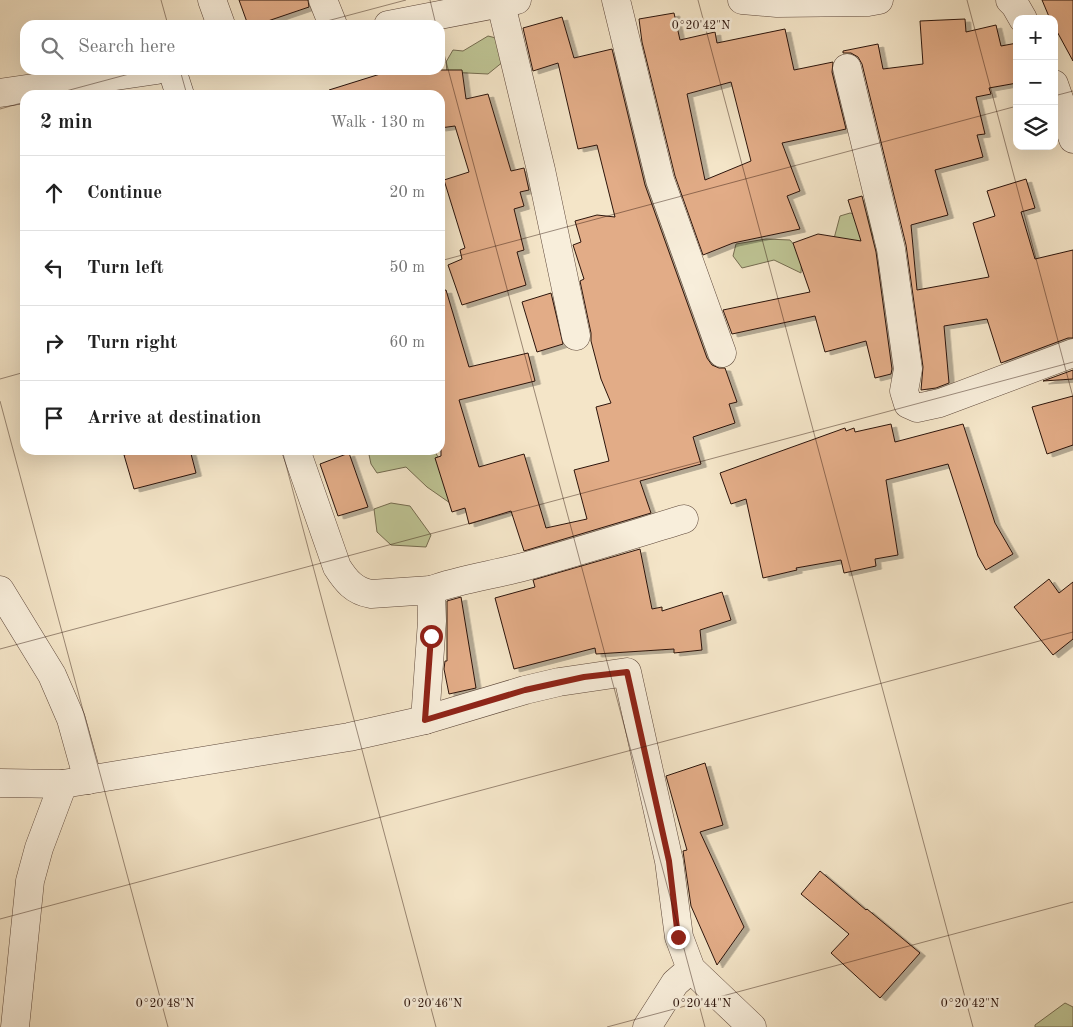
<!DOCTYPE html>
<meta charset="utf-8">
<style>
:root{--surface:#fff;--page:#f2f2f2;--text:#222;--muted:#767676;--line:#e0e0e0}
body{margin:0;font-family:"Old Standard TT",serif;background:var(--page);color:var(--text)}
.controls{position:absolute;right:15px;top:15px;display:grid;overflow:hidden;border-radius:10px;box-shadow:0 5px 20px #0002}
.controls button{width:45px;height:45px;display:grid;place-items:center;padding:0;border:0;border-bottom:1px solid var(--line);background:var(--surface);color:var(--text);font:25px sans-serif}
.stop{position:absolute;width:15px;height:15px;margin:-11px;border:4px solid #8f2418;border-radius:50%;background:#fff}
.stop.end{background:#8f2418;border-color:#fff;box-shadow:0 1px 5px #0008}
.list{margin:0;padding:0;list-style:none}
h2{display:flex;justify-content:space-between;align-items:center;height:65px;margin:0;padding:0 20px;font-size:21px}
h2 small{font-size:16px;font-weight:400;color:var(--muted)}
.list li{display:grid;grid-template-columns:32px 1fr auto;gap:15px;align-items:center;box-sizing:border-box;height:75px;padding:0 20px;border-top:1px solid var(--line)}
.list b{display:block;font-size:19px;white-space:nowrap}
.list em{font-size:16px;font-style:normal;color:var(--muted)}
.icon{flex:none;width:28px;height:28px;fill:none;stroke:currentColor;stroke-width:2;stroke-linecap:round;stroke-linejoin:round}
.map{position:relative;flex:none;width:1073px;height:1027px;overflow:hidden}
.search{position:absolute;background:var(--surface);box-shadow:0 5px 20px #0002;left:20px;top:20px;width:425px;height:55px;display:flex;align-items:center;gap:12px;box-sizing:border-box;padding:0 18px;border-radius:15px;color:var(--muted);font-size:19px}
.panel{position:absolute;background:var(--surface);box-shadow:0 5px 20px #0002;left:20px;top:90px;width:425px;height:365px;border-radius:15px}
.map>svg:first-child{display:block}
.green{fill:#bec494;stroke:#756c50}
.building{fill:#e2ac87;stroke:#2c140c;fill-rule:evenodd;filter:url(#shadow)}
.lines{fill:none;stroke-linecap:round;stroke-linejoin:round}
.minor-casing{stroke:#5e483b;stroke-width:29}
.minor{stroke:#f8eedb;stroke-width:28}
.route{stroke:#8f2418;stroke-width:6}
.ticks{fill:none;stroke:#2c140c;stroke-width:1;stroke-opacity:0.45}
.ticks-label{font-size:12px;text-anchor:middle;fill:#2c140c;stroke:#f8eedb;stroke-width:5;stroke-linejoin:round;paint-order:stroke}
</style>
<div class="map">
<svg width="1073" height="1027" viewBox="0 0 1073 1027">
<defs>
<filter id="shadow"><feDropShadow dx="5.5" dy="3" stdDeviation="0" flood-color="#0004"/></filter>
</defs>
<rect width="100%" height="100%" fill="#f4e5c8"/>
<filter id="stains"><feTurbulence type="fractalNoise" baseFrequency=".004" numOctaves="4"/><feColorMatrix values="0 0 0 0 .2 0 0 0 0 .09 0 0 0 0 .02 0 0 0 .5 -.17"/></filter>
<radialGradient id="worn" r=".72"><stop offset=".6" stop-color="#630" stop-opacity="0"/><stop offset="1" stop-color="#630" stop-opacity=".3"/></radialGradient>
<g class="green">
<polygon points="488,36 504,40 504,61 488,74 447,72 446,62 453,50 463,51"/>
<polygon points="850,213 876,218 875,229 867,248 832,246 840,216"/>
<polygon points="766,239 790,240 802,254 801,273 774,260 742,268 733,256 736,244"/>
<polygon points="368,450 434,450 449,476 450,503 427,487 406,467 377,473 371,464"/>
<polygon points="391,503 410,506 431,535 426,547 391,545 377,532 374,509"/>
<polygon points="1065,1003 1073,1007 1073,1027 1035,1027 1035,1025"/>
</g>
<g class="building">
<polygon points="239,0 308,0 309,7 256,25 248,25"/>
<polygon points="1042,0 1073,0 1073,61 1054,26 1054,19 1050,19"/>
<path d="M674,13L680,40L715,32L717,43L785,29L794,70L833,62L832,72L846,129L782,143L800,191L787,196L800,229L733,243L703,255L675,176L642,42L639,19ZM731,82L751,161L705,180L687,94Z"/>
<polygon points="562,17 574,58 612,49 645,185 707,358 712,365 719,368 725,368 737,402 729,404 735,423 693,437 701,464 640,481 651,513 524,551 511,511 469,524 465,508 452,512 435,458 441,456 440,291 446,290 469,367 528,353 535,381 459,400 479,467 524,454 546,528 587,519 574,470 609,461 596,407 611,403 601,379 591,341 591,333 580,281 584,279 573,245 581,242 575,221 597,215 615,217 597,145 578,149 558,63 533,71 523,28"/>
<polygon points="965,19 966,32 996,25 1001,46 1017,43 1017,83 989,88 991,94 976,97 985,134 977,135 983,157 935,170 948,215 911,225 917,290 989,277 973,223 995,216 987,191 1026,179 1035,208 1021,212 1035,259 1073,250 1073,338 1068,338 1001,363 987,319 944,326 949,383 936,388 921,390 923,367 906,245 862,64 858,57 851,53 843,53 843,51 878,44 883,69 923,64 920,21"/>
<polygon points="393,70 462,70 466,99 488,94 511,171 524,168 529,190 520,192 524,206 514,209 524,250 517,252 526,285 462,305 448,265 462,259 460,250 465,248 444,180 469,172 455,126 440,128 440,95 330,95 329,90"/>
<polygon points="862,196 876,252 892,369 891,374 875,378 866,341 825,352 815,316 732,334 723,310 810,292 793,243 818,234 861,241 848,200"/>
<polygon points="551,293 563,344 537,352 522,302"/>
<polygon points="1073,370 1073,379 1043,381"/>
<polygon points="1073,396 1073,445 1047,454 1032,407"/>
<polygon points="891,424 895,442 963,424 995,523 1013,554 986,570 978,556 948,464 886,480 898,555 875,559 876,566 844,573 841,560 796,568 797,570 763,578 746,499 731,504 720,473 845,428 846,431 854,428 855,432"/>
<polygon points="143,450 190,450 196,473 134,489 124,455"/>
<polygon points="349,453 368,507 338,516 320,464"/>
<polygon points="640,549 652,609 662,607 662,611 722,592 731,620 700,630 702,650 674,653 674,649 596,654 595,648 514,669 495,598 535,587 533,580"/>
<polygon points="1049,579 1059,593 1073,582 1073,639 1053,655 1014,607"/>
<polygon points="461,597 476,688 449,694 444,669 445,661 447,661 447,601"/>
<polygon points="705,763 723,825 700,832 744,927 717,965 691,906 683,851 687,850 666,776"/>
<polygon points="820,871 866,910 867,909 920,953 880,998 831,953 849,934 801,894"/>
</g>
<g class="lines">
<g class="minor-casing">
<g id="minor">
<polyline points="212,0 221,25"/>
<polyline points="323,0 333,25"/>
<polyline points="616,0 660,180 722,353"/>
<polyline points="742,0 777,3 868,2 879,0"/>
<polyline points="1010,0 1015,5 1023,19"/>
<polyline points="501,4 541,170 576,336"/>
<polyline points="388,25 517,0"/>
<polyline points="847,68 891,249 908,369 904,391 908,404 917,408 940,403 1073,353"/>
<polyline points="172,70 180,95"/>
<polyline points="1054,84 1073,139"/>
<polyline points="0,93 157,70"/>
<path d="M296,450L337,567C346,581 354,591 371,594L431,590L432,621L425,720"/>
<polyline points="0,590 52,675 71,719 88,780"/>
<path d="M431,590C461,579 493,575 523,567C577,552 631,535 684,519"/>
<polyline points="0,783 63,784 349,737 425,720 525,690 559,682 627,672 669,861 679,937 691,969 752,1027"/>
<polyline points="15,1027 30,881 39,848 63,784"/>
<polyline points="647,1027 675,983 691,969"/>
</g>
</g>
<use href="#minor" class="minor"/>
</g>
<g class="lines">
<polyline class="route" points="431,636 425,720 525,690 584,677 627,672 669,861 678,937"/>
</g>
<path class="ticks" d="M161,0L168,25M430,0L436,25M698,0L973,1027M967,0L1073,397M312,25L406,0M440,39L705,1027M180,70L187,95M51,95L144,70M1054,96L1073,91M0,109L25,102M440,261L1017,106M0,379L25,372M0,401L168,1027M282,450L436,1027M0,649L1073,362M0,919L1073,632M607,1027L1073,902"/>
<g class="ticks-label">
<text x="701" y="29">0°20'42"N</text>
<text x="165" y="1007">0°20'48"N</text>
<text x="433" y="1007">0°20'46"N</text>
<text x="702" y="1007">0°20'44"N</text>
<text x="970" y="1007">0°20'42"N</text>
</g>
<rect width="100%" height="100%" filter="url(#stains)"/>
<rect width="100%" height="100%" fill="url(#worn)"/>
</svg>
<div class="controls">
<button>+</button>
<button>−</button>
<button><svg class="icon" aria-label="layers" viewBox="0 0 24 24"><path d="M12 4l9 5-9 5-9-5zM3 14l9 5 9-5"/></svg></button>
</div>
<div class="stop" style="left:431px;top:636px"></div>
<div class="stop end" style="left:678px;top:937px"></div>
<div class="search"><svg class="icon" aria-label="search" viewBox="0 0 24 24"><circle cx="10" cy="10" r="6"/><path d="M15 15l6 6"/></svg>Search here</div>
<section class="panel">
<h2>2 min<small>Walk · 130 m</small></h2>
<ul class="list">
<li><svg class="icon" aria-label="ahead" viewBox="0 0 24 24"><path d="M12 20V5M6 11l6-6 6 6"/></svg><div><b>Continue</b></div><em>20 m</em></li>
<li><svg class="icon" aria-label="left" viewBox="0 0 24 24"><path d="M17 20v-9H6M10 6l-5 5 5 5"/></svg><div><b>Turn left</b></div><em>50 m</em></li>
<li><svg class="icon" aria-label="right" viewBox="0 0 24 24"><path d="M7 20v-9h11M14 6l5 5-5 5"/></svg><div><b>Turn right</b></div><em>60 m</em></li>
<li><svg class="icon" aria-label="arrive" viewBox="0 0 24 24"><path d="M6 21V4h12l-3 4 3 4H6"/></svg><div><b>Arrive at destination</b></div></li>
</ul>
</section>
</div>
